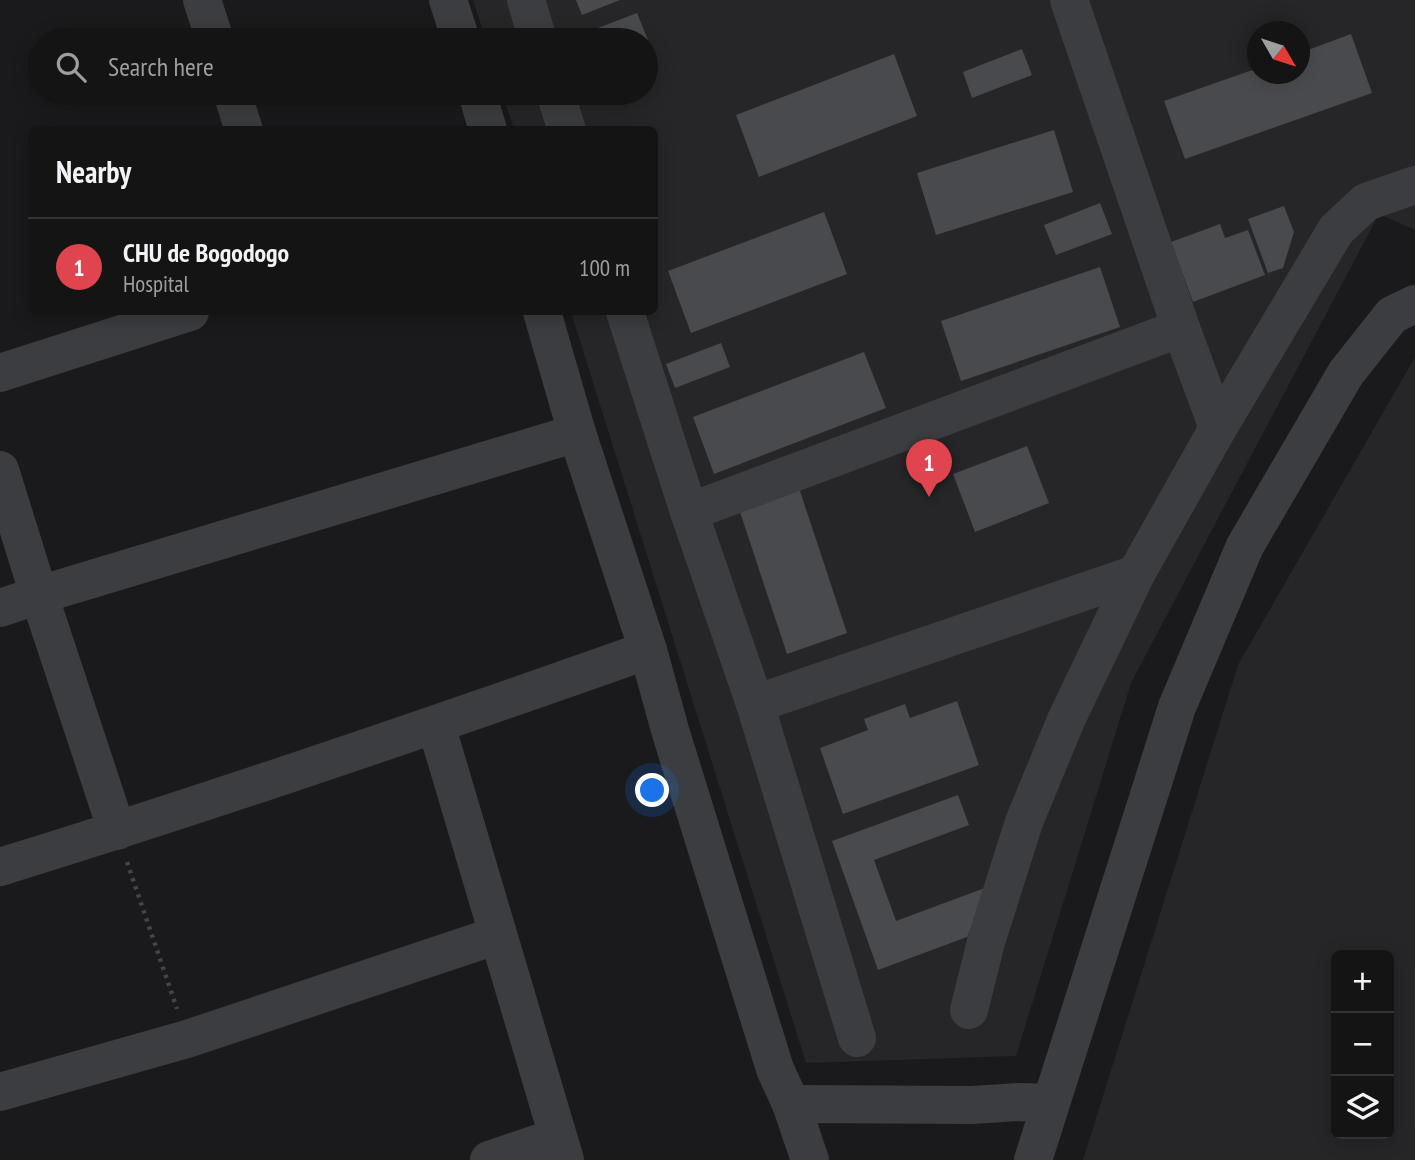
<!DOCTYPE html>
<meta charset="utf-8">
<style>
:root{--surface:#141415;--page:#1d1d1e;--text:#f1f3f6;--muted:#9d9ea0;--line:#333334;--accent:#7c3aed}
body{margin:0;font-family:"PT Sans Narrow",sans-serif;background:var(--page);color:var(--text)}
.controls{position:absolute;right:21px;bottom:21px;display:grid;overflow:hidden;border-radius:10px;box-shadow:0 4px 18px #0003}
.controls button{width:63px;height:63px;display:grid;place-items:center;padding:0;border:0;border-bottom:2px solid var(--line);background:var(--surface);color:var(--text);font:35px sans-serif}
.compass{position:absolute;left:1247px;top:21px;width:63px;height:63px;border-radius:50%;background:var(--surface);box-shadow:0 4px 18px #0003;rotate:129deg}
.you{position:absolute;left:653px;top:791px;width:24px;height:24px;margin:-18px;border:5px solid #fff;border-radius:50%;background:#1a73e8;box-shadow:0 0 0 10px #1a73e833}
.badge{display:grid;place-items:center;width:46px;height:46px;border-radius:50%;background:var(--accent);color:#fff;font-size:23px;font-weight:700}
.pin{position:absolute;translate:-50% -58px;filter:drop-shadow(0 2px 4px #0008)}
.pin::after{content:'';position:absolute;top:37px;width:24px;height:21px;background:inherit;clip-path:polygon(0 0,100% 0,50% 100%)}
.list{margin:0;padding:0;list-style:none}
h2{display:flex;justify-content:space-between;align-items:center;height:91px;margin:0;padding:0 28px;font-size:30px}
h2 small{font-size:23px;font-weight:400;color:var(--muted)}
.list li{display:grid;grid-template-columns:46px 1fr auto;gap:21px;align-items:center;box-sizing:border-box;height:98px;padding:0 28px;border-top:2px solid var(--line)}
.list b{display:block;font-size:26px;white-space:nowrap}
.list p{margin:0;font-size:23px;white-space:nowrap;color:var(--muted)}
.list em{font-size:23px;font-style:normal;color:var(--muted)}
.icon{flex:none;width:38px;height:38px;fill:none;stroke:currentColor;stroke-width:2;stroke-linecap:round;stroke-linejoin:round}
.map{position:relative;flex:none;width:1415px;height:1160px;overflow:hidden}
.search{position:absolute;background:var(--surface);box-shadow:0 4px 18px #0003;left:28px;top:28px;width:630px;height:77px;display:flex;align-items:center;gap:18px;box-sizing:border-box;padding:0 24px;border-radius:38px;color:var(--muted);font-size:26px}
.panel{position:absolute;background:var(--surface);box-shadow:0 4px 18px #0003;left:28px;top:126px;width:630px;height:189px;border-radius:10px}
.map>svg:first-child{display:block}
.built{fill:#262629;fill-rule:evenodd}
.building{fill:#494a4e}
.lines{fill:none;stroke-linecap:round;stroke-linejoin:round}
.path{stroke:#414447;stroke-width:4.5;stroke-dasharray:3.5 5;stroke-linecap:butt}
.minor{stroke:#3b3d40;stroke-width:38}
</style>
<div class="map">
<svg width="1415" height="1160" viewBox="0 0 1415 1160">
<rect width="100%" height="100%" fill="#1a1a1c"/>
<g class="built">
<path d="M473,0H1415V230L1379,214L1131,683L1016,1056L806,1063L571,312H654V130L514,129L502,93H646V40H486ZM1258,32H1300V74H1258Z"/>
<path d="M1415,357V1160H1083L1238,665ZM1336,955H1389V1134H1336Z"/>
</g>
<g class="building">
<polygon points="576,0 620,0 582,15"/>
<polygon points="637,13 648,40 587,40 585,33"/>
<polygon points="1351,34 1372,93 1185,159 1164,101 1258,68 1258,74 1300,74 1300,53"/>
<polygon points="1022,49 1032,75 972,98 963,72"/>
<polygon points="894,54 917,116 759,177 736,115"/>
<polygon points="1054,130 1073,192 936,235 917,173"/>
<polygon points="1100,203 1112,234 1056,255 1044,225"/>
<polygon points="1284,206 1294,232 1283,268 1268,273 1248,219"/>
<polygon points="824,212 847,274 691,333 668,271"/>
<polygon points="1220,224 1225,238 1248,230 1265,275 1193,302 1171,242"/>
<polygon points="1100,267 1120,327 961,381 941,321"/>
<polygon points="721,343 730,367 675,388 666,364"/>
<polygon points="864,352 886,408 714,474 693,417"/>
<polygon points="1027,446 1049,503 975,532 953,474"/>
<polygon points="799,488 847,633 787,654 739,509"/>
<polygon points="957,701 979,765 843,814 820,748 868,730 864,719 905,704 910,718"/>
<polygon points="958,795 969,825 874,860 896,921 990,886 967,937 878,970 832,841"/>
</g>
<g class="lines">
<polyline class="path" points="127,862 177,1009"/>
<g class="minor">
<polyline points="202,0 215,40"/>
<polyline points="448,0 461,40"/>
<polyline points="526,0 538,40"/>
<polyline points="1069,0 1181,328"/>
<polyline points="232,93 244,130"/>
<polyline points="477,93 488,130"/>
<polyline points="555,93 567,130"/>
<polyline points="542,312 577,433 648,650 670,730 775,1069 791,1104 810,1160"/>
<polyline points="625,312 689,512 755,704 857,1038"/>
<polyline points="0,373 190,312"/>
<polyline points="0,470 39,595 117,831"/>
<polyline points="689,512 1181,328 1218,428"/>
<polyline points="0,608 39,595 577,433"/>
<polyline points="755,704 1136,574"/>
<polyline points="436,725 565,1160"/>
<path d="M0,867C218,800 433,726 648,650"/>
<polyline points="969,1010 986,942 1024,822 1066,720 1136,574 1218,428 1336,230 1366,202 1415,185"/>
<polyline points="0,1092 187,1039 498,935"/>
<polyline points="791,1104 972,1105 1019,1102 1050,1103"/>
<polyline points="489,1160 557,1137"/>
<polyline points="1033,1160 1177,707 1245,546 1346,373 1392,315 1415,304"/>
</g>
</g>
</svg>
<div class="controls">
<button>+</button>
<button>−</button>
<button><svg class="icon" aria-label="layers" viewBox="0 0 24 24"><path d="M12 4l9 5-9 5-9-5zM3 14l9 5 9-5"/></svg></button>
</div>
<svg class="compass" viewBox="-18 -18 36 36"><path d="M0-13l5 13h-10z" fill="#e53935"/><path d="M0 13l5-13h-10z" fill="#9d9ea0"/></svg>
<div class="you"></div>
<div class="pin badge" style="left:929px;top:497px;background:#e0444e">1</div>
<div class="search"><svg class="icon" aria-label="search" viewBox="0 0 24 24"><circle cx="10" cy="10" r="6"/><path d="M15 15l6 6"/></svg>Search here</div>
<section class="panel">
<h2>Nearby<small></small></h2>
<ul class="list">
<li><span class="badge" style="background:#e0444e">1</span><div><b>CHU de Bogodogo</b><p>Hospital</p></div><em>100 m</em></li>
</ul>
</section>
</div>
